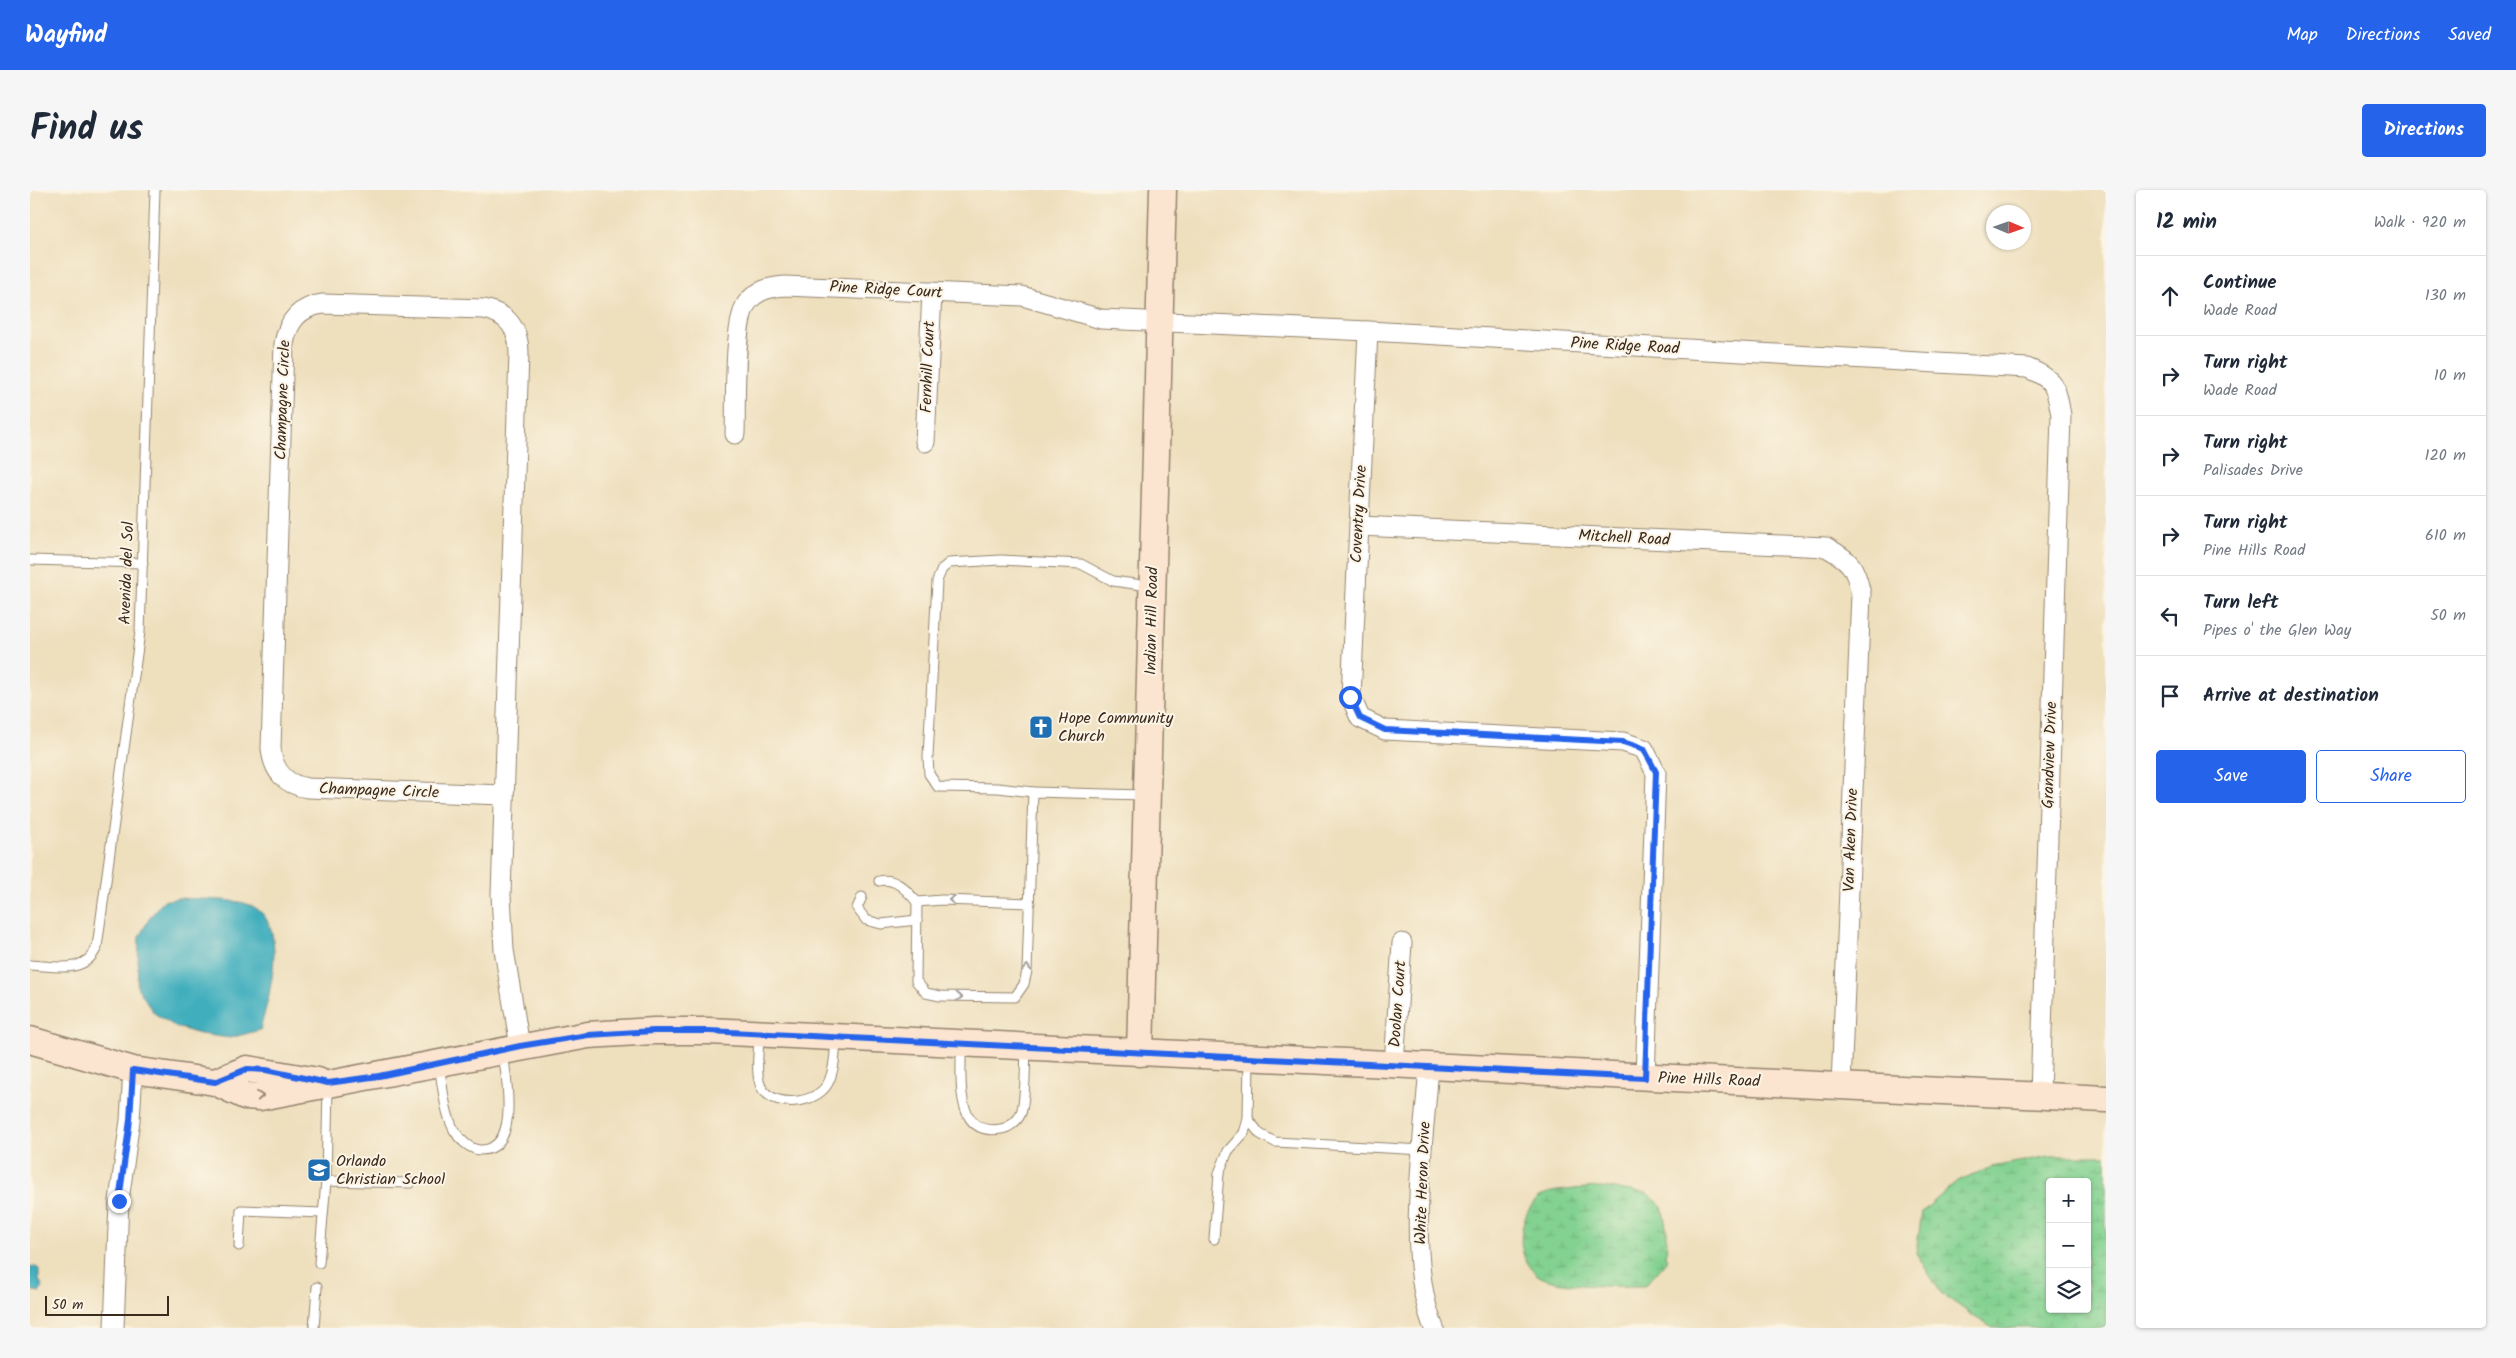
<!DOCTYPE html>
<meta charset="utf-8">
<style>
:root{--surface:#fff;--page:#f6f6f7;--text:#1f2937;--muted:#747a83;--line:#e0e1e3;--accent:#2563eb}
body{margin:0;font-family:Kalam,sans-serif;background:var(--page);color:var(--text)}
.controls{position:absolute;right:15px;bottom:15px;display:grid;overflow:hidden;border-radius:5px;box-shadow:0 1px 4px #0004}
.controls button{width:45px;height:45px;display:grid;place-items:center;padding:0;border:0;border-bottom:1px solid var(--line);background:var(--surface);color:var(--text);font:25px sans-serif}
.compass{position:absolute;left:1956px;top:15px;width:45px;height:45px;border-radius:50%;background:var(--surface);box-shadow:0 1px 4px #0004;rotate:92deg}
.scale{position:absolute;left:15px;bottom:12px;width:124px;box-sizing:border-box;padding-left:5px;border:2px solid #3b2a1e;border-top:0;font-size:14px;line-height:18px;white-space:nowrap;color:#3b2a1e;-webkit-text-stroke:4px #fcf5e5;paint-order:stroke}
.stop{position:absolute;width:15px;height:15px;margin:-11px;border:4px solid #2563eb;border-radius:50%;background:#fff}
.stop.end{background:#2563eb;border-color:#fff;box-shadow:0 1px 5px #0008}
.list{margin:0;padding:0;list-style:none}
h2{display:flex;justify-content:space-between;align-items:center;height:65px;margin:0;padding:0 20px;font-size:21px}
h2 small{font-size:16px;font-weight:400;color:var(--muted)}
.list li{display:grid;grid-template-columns:32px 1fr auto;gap:15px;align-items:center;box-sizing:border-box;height:80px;padding:0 20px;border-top:1px solid var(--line)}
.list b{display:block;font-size:19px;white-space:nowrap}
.list p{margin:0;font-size:16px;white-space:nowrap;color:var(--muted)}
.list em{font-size:16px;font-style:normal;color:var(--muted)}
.actions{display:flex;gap:10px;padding:15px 20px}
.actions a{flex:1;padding:11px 0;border:1px solid var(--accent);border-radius:5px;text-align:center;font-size:18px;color:var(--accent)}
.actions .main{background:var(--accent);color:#fff}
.icon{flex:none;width:28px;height:28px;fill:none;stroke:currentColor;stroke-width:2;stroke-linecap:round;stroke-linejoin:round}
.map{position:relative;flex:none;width:2076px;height:1138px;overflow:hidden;border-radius:5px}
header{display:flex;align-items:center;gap:30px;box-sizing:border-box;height:70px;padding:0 25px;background:var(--accent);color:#fff}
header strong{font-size:24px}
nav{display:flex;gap:28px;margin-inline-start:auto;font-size:18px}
.intro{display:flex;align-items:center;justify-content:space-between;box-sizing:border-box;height:120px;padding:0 30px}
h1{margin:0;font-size:35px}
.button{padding:12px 22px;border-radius:5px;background:var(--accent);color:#fff;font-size:18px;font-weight:700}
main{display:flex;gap:30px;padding:0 30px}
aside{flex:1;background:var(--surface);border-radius:5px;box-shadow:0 1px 4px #0004}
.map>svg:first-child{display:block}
.wetland{fill:url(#wetland-marsh);stroke:#5f7e58;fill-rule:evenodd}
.water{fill:#40aebd;stroke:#3e6c6e}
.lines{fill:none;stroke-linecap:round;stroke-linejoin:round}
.lane-casing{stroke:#94846e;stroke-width:11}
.street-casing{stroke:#94846e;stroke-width:21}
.secondary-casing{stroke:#94846e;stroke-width:29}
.lane{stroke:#fff;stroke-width:9}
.street{stroke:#fff;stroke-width:19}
.secondary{stroke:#fce5d0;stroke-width:26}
.oneway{stroke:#a79f9a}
.oneway2{stroke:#9c8877}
.route{stroke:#2563eb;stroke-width:6}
.labels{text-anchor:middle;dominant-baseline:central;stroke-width:4;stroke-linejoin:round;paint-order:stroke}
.street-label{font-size:16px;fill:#3b2a1e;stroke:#fcf5e5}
.poi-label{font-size:16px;fill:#3b2a1e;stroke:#fcf5e5;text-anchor:start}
</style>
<header>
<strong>Wayfind</strong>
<nav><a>Map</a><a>Directions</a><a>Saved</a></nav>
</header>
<div class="intro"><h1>Find us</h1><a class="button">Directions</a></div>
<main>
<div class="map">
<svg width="2076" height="1138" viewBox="0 0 2076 1138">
<defs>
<pattern id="wetland-marsh" width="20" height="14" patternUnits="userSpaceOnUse" patternTransform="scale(1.25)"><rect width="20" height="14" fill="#83d291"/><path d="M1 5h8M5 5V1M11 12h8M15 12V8" fill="none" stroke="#72b47d"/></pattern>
</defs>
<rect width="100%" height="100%" fill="#fcf5e5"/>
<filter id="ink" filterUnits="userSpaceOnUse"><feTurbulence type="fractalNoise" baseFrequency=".02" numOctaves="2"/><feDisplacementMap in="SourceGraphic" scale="10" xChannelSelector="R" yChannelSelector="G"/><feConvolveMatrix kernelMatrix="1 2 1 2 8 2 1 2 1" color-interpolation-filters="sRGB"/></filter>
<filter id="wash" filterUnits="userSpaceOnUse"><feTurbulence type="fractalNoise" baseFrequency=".0096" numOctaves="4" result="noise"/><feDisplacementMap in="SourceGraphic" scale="20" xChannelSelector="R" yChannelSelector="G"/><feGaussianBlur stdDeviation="1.12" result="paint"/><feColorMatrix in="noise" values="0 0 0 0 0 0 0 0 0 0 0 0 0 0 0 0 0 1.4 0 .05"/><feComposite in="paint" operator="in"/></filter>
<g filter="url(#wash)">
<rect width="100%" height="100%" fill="#eedfbd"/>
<g class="wetland">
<path d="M2020,966H2076V1138H1963L1945,1127L1911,1103L1886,1063L1892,1022L1927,991L1962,977ZM2020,992H2057V1119H2020Z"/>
<path d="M1570,997L1617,1003L1632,1016L1637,1042L1636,1071L1614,1096C1588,1096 1534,1098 1511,1087C1482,1072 1487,1020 1513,1005C1520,1000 1559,998 1570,997Z"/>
</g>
<g class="water">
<path d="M148,708C165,709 203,709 217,714C262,728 239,807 230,840L200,848L170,844L146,837L124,823L107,797L109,747L119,729L133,711Z"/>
<polygon points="5,1076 9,1079 9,1090 13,1096 10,1102 3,1101 0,1096 0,1078"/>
</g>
</g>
<g filter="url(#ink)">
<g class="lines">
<g class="lane-casing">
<g id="lane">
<polyline points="0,370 113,373"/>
<polyline points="1003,602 968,598 908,597 899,584 898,567 907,391 912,379 919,373 971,370 1051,374 1083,391 1119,396"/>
<path d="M849,691C866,687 877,701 887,712"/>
<polyline points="832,707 827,718 836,730 851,734 887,730"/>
<polyline points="1000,713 912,710 887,712 886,791 896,803 910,806 985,807 994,794 997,781 1003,602 1114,605"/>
<path d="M0,775C25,776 55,785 67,757L110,442L125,0"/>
<path d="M729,846C729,861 724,888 733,900C748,919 790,913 799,891C805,878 805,862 806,849"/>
<path d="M931,857C932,886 923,947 971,939C979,938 988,931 991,923C996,909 995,874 996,857"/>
<path d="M409,876C413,896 414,921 424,940C429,949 439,959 450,960C491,961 476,886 473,863"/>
<polyline points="298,896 296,991 380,993"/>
<polyline points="1218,929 1230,944 1245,952 1393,960"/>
<polyline points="1184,1049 1189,983 1198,961 1214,943 1218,929 1219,868"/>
<polyline points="209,1056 211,1020 293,1023"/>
<polyline points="289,1073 296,991"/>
<polyline points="284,1138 287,1097"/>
</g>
</g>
<g class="street-casing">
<g id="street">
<polyline points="1338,141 1321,507 1330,528 1355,540 1593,552 1614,559 1626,583 1615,888"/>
<path d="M705,244C706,217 703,132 717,113C727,100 740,97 755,96L992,106L1071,129L1338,141L1997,178C2025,189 2026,197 2031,225L2010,906"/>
<polyline points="895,252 902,102"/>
<path d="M1329,336L1796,357C1821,371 1825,376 1831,404L1811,896"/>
<path d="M474,605L278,598C255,595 243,581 241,558L254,154C258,131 269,117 293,114L454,119C478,124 489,139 489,163L471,705L474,760L490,856"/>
<polyline points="1364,875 1372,753"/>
<path d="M1399,876C1394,951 1375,1069 1404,1138"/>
<polyline points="84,1138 89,1011 100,930 103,880"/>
</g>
</g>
<g class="secondary-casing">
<g id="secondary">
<polyline points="0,850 103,880 185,892 215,906 230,907 558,845 624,841 679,841 2076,909"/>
<polyline points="1110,863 1133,0"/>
<polyline points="185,892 217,879 288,891"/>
</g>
</g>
<use href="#lane" class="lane"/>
<use href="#street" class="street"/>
<use href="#secondary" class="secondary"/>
</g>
<defs><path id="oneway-chevron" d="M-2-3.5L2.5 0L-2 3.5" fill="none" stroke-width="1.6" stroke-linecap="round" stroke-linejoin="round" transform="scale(1.25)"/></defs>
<g class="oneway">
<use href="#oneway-chevron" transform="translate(922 710) rotate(-178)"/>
<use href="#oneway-chevron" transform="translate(997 778) rotate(-85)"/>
<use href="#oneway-chevron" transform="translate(929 807) rotate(2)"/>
</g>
<use class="oneway2" href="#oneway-chevron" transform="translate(230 906) rotate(-5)"/>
</g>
<g class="lines" filter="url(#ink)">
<polyline class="route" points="89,1011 100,930 103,880 185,892 217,879 236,880 298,893 349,886 490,856 558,845 624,841 679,841 1615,888 1626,582 1614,559 1593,552 1355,540 1330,528 1320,507"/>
</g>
<defs>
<g id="church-square" transform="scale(1.25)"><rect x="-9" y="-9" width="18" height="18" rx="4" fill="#1f6fb2" stroke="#fcf5e5"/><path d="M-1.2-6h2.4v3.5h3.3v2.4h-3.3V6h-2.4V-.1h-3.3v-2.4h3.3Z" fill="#fff"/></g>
<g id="school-square" transform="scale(1.25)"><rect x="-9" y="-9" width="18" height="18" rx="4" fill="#1f6fb2" stroke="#fcf5e5"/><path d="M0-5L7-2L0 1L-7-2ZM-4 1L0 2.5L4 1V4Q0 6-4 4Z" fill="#fff"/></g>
</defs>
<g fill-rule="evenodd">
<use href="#church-square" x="1011" y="537"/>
<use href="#school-square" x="289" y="980"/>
</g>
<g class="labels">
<g class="street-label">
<text transform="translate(856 100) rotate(3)">Pine Ridge Court</text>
<text transform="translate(1595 156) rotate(3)">Pine Ridge Road</text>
<text transform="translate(898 177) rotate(-88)">Fernhill Court</text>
<text transform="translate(253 210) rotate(-88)">Champagne Circle</text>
<text transform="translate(1329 324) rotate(-87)">Coventry Drive</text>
<text transform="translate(1594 348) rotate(3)">Mitchell Road</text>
<text transform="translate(97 383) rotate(-88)">Avenida del Sol</text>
<text transform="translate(1122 431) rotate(-89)">Indian Hill Road</text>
<text transform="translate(2020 565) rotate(-88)">Grandview Drive</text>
<text transform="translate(349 601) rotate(2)">Champagne Circle</text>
<text transform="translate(1821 650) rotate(-88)">Van Aken Drive</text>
<text transform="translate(1368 814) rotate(-86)">Doolan Court</text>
<text transform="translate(1679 890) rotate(2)">Pine Hills Road</text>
<text transform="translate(1393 993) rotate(-88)">White Heron Drive</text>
</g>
<g class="poi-label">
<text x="1028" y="528">Hope Community<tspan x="1028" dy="18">Church</tspan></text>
<text x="306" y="971">Orlando<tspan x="306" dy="18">Christian School</tspan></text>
</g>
</g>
</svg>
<div class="controls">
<button>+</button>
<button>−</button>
<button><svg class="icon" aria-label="layers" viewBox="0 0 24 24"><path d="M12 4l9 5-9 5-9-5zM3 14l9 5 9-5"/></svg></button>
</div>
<svg class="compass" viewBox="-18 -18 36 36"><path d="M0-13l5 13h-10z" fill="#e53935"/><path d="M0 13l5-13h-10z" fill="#747a83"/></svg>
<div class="scale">50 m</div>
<div class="stop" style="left:1320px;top:507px"></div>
<div class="stop end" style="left:89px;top:1011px"></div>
</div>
<aside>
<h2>12 min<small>Walk · 920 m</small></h2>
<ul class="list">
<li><svg class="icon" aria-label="ahead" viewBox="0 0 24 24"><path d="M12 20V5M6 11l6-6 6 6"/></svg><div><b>Continue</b><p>Wade Road</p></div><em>130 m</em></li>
<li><svg class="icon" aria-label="right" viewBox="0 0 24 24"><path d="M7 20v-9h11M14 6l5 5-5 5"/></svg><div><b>Turn right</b><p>Wade Road</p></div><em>10 m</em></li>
<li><svg class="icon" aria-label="right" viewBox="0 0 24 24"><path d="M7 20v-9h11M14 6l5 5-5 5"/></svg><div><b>Turn right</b><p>Palisades Drive</p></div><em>120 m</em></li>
<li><svg class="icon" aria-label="right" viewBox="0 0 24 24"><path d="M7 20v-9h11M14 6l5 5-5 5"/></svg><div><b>Turn right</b><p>Pine Hills Road</p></div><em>610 m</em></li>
<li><svg class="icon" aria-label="left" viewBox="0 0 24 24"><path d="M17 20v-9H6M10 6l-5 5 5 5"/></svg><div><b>Turn left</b><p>Pipes o' the Glen Way</p></div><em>50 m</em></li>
<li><svg class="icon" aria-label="arrive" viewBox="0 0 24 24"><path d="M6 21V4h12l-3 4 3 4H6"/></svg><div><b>Arrive at destination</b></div></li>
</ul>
<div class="actions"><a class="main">Save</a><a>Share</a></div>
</aside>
</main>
